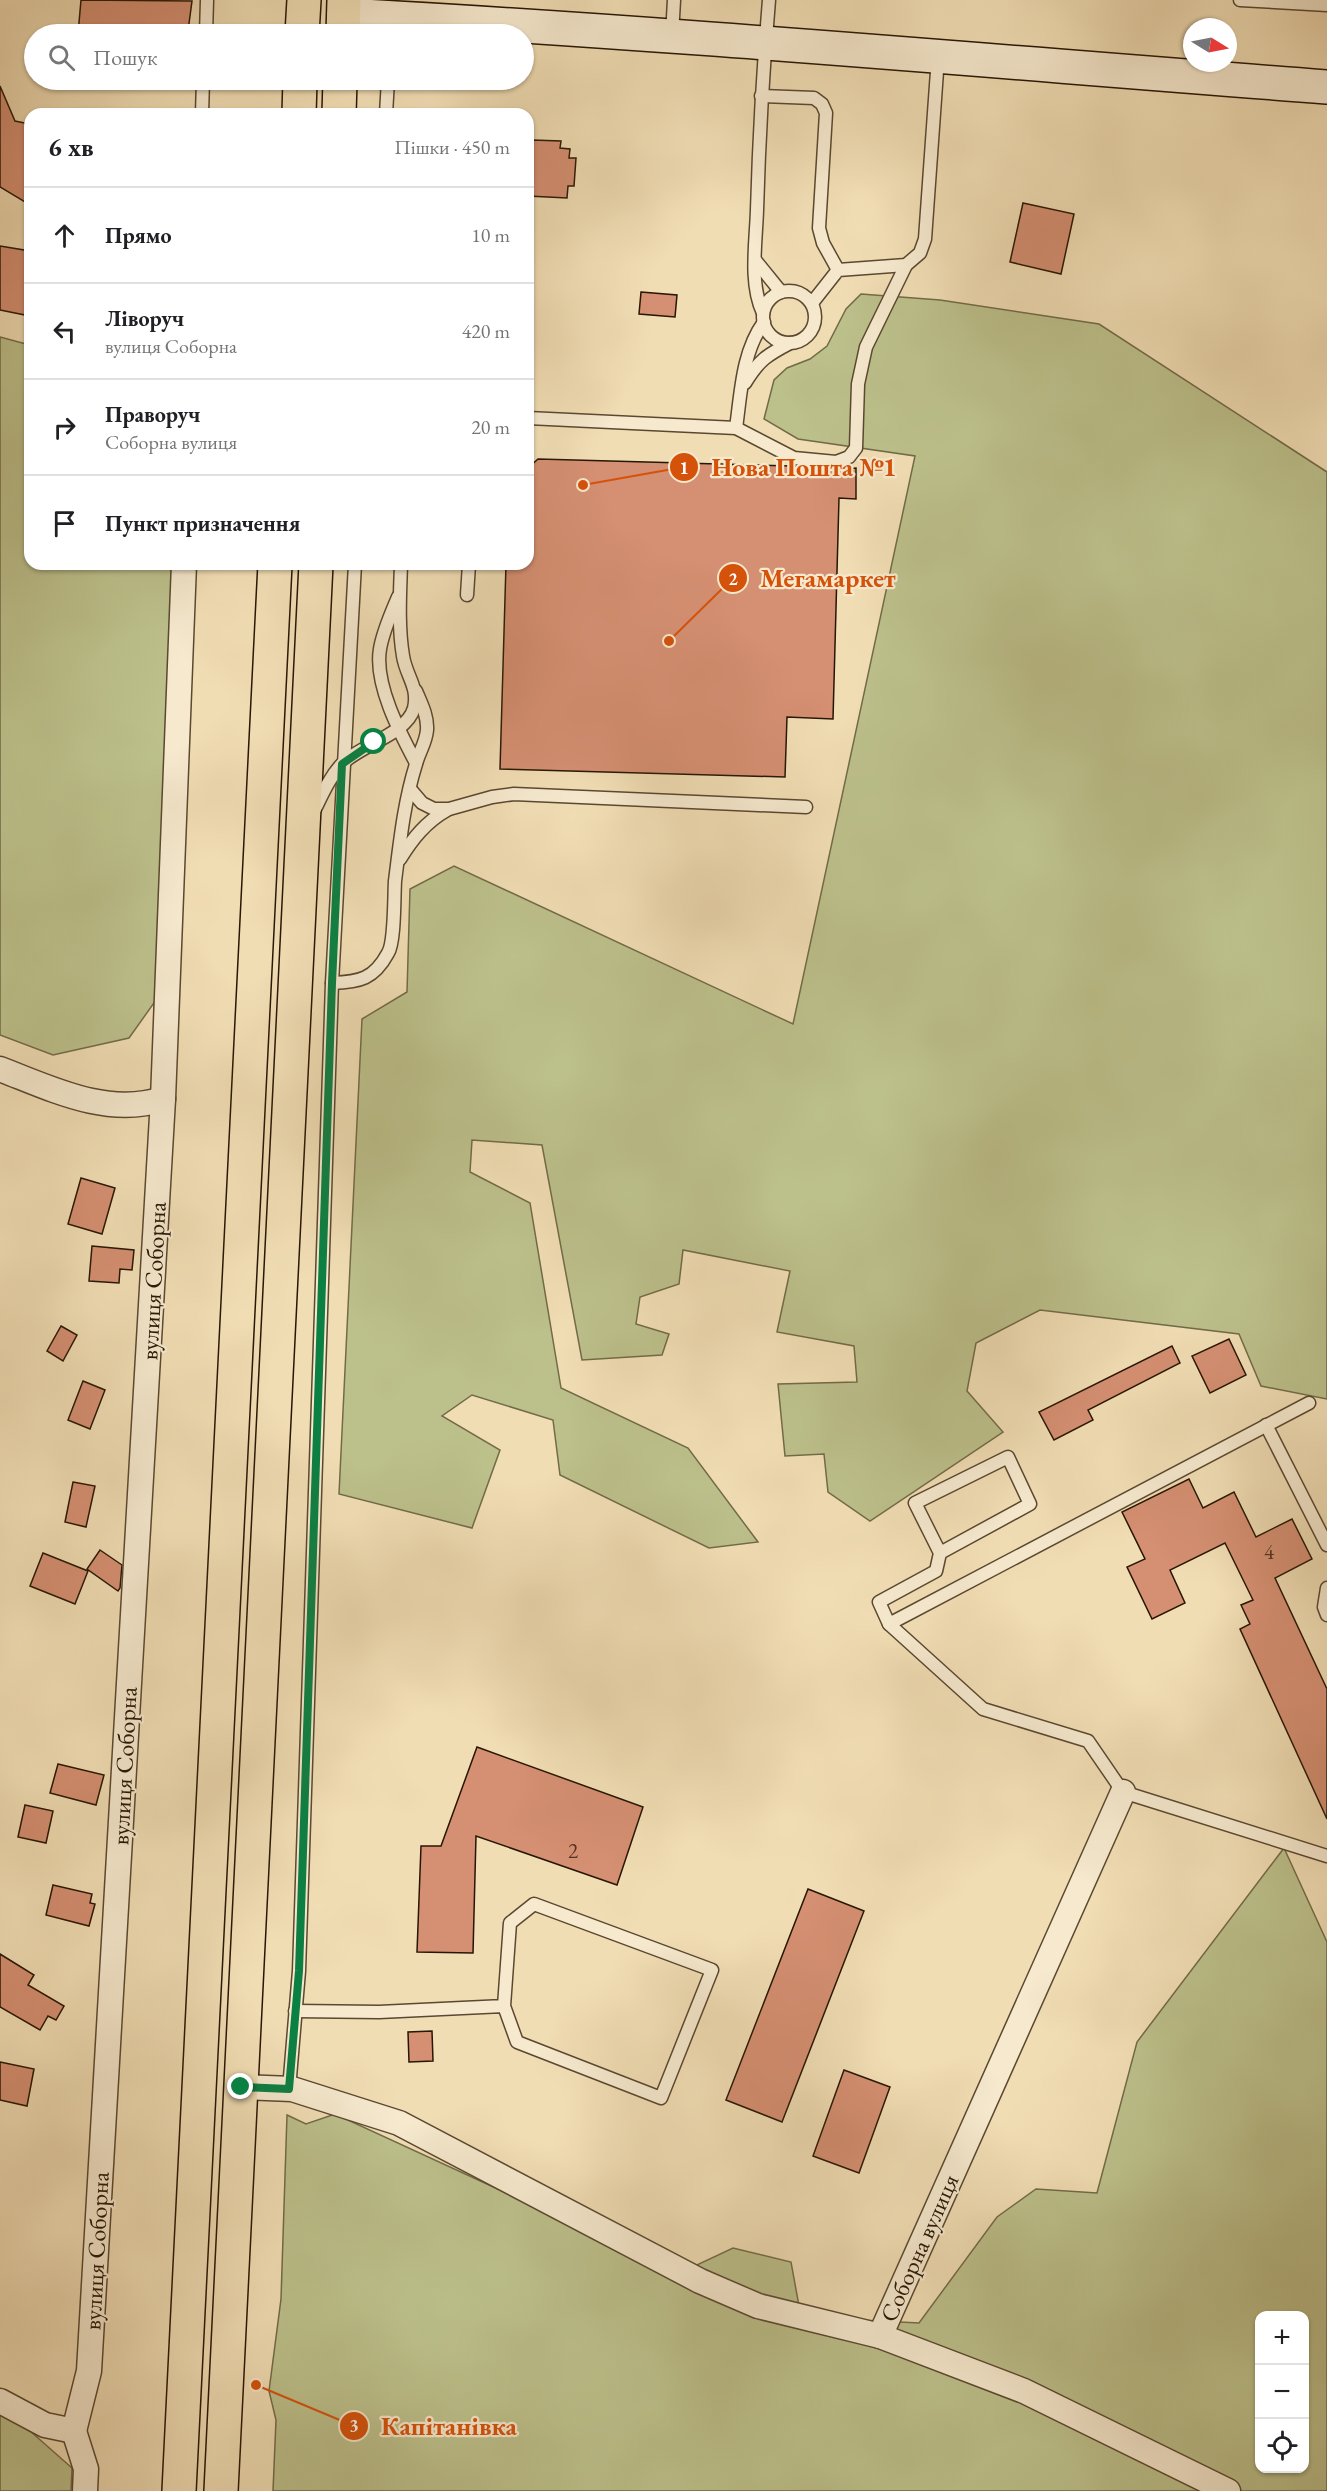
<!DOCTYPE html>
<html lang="uk">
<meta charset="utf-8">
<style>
:root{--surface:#fff;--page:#f2f2f2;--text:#202124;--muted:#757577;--line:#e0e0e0}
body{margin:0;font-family:"EB Garamond",serif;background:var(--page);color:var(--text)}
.controls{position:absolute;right:18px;bottom:18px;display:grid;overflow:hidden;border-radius:12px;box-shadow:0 2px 4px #0004}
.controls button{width:54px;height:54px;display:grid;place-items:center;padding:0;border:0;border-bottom:2px solid var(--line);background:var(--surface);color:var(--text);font:30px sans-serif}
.compass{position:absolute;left:1183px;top:18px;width:54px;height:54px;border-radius:50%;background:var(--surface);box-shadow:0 2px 4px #0004;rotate:100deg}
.stop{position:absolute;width:18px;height:18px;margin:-14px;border:4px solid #0b8043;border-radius:50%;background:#fff}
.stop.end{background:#0b8043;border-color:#fff;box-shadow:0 2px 6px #0008}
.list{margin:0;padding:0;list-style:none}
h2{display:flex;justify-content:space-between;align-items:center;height:78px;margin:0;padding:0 24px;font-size:26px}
h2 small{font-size:20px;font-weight:400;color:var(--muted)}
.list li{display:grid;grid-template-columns:39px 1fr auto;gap:18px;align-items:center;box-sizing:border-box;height:96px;padding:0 24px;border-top:2px solid var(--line)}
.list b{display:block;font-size:22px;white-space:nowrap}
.list p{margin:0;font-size:20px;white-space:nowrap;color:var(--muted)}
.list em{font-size:20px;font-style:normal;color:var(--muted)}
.icon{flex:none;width:33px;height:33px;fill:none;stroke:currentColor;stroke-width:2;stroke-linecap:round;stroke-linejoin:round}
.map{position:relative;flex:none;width:1327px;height:2491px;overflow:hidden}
.search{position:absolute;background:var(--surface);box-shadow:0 2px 4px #0004;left:24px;top:24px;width:510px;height:66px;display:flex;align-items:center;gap:15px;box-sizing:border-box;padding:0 21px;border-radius:33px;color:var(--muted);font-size:22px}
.panel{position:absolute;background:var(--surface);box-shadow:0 2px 4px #0004;left:24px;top:108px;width:510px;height:462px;border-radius:18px}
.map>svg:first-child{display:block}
.green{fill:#bcc08b;stroke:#726b48;stroke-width:1.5;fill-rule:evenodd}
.building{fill:#d58f72;stroke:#271604;stroke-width:1.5}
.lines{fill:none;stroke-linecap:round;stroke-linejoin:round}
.lane-casing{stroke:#5a4830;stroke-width:15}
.street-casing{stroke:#5a4830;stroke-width:27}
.secondary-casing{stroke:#271604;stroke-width:36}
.highway-casing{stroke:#271604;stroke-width:36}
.lane{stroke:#f6e9ce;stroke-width:12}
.street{stroke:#f6e9ce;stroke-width:24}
.secondary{stroke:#f6e9ce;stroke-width:33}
.highway{stroke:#f1ddb4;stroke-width:33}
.route{stroke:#0b8043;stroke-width:8}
.labels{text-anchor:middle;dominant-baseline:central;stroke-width:4.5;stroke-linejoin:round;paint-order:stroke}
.number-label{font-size:21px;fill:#523420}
.street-label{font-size:24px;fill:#271604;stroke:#f6e9ce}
.leader{fill:none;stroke:#d5520b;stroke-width:2}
.callout-dot{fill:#d5520b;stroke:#f6e9ce;stroke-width:2}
.mark-label{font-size:18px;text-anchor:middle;font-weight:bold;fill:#fff}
.callout-label{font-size:26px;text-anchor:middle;font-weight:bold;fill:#d5520b;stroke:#f6e9ce;stroke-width:4.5;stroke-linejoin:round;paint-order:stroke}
</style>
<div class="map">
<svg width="1327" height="2491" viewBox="0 0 1327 2491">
<rect width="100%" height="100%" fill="#f1ddb4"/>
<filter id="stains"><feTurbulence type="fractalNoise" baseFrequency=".00333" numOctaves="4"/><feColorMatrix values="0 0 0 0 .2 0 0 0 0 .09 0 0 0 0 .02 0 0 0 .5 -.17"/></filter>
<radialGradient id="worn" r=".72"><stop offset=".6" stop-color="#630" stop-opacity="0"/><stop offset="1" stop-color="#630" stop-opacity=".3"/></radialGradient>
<g class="green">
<polygon points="861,294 940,300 1099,324 1327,472 1327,1399 1261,1386 1239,1334 1040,1310 976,1343 967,1391 1003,1432 870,1521 828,1492 824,1454 785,1456 778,1384 857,1382 854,1346 777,1332 790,1271 683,1250 679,1284 640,1297 636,1324 669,1334 662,1355 582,1360 542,1145 472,1140 470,1172 530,1203 561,1388 688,1448 758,1542 709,1548 560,1475 553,1420 472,1395 442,1416 500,1450 472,1528 339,1494 362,1019 407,992 410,889 454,866 793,1024 915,456 798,439 764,419 774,380 787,368 810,359 827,346 846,309"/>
<polygon points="0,337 30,345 30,564 178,564 166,986 129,1038 53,1055 0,1035"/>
<path d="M1284,1848L1327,1942V2491H273L276,2420L269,2391L281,2299L287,2115L306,2124L335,2114L680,2273L733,2248L791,2262L801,2317L919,2323L997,2217L1036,2189L1097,2193L1137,2042ZM1260,2316H1304V2468H1260Z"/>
<polygon points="0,2414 29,2430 72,2468 71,2491 0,2491"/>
</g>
<g class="building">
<polygon points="81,0 192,1 188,31 126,25 125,34 78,34"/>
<polygon points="0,86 15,121 30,124 30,205 0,187"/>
<polygon points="532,140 561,141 560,148 570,149 569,158 576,158 574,186 568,186 567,198 528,196 528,146 531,147"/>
<polygon points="1023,203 1074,214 1061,274 1010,262"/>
<polygon points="0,246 30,251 30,316 0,310"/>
<polygon points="641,292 677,295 675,317 639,314"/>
<polygon points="538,459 792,466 835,470 856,468 856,499 839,498 833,719 787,717 785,777 500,769 506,564 528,564 528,468"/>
<polygon points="81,1178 115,1188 102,1234 68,1224"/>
<polygon points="92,1246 134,1250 132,1270 120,1269 119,1283 89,1281"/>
<polygon points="61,1326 77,1335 63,1361 47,1351"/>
<polygon points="1229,1339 1246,1375 1210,1393 1192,1356"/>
<polygon points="1172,1346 1180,1363 1088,1410 1093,1420 1054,1440 1039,1412"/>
<polygon points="83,1381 105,1390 90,1429 68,1420"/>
<polygon points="1189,1479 1203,1508 1234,1492 1256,1537 1292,1519 1312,1559 1275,1578 1327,1689 1327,1819 1240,1629 1250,1624 1241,1605 1253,1600 1225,1543 1170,1570 1185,1603 1152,1619 1127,1567 1145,1559 1122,1512"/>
<polygon points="73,1482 95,1486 86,1527 65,1522"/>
<polygon points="100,1550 122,1565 120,1588 118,1591 87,1569"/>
<polygon points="43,1553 88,1571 75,1604 30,1586"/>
<polygon points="477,1747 643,1807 617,1885 476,1836 473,1953 417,1952 421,1846 441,1846"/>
<polygon points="58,1764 104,1775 96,1805 50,1793"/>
<polygon points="25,1805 53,1811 46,1843 18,1837"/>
<polygon points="53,1885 92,1894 90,1903 95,1904 89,1926 46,1915"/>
<polygon points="808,1889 864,1911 782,2122 726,2100"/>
<polygon points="0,1954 34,1975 28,1985 64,2006 56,2020 48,2016 40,2030 0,2007"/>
<polygon points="432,2031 433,2061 409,2062 408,2032"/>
<polygon points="0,2062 34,2069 27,2106 0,2100"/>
<polygon points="844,2070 890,2087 859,2173 813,2156"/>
</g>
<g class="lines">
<g class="lane-casing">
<g id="lane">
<polyline points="1240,0 1327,5"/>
<polyline points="206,34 207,0"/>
<polyline points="672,35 674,0"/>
<polyline points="761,96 814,98 822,104 826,113 819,228 823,243 838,270"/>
<polyline points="202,114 203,80"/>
<polyline points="386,114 388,80"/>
<polyline points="755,260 781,292"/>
<circle cx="789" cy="317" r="26"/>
<polyline points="812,303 838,270 906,265 920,253 925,239 938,57"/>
<path d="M763,313C749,283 756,243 757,210C759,140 763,70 769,0"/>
<path d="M745,383C759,360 767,355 790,343"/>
<polyline points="528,418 736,428 794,458 836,462 849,457 856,448 858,384 866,347 906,265"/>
<path d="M736,428C741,393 742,352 764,322"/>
<polyline points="467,595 469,564"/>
<path d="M398,597C391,614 383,631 380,649C374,684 400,733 416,763"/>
<polyline points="410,789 422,803 434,809 449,809 492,797 514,794 806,807"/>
<path d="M314,811C322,795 330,776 343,763C361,745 407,734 414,708C419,687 406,676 403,656C398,626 400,594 401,564"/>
<path d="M400,859C413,838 426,822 447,810"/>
<path d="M332,983C360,982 374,979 388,953C395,942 394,897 395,881C400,842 404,802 416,764C419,752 426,743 427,730C428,716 421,703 416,691"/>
<polyline points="1266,1425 1327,1545"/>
<polyline points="940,1553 1030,1504 1008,1457 915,1503 940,1553 936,1571 879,1602 889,1624 983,1709 1088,1741 1123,1792 1327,1856"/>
<polyline points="1327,1588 1324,1607 1327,1615"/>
<polyline points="889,1624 1309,1403"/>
<polyline points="295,2011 379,2012 504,2006 517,2042 661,2098 712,1970 534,1904 510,1923 504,2006"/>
<polyline points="289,2089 299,1971 332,983 355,564"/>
</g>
</g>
<g class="street-casing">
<g id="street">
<path d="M0,1069C52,1089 107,1117 163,1099"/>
<polyline points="241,2087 292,2089 399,2123 700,2281 758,2306 880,2336 1123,1792"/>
<polyline points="880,2336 1024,2391 1228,2491"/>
<polyline points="0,2401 45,2425 74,2431"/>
<polyline points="74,2431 89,2371 163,1099 184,564"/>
<polyline points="74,2431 86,2469 85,2491"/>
</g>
</g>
<g class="secondary-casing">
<path id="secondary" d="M344,15C672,33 999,62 1327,87"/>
</g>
<g class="highway-casing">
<g id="highway">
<polyline points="302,34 304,0"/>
<polyline points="343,34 344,0"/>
<polyline points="299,114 300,80"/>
<polyline points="339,114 340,80"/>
<path d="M179,2491C213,1849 241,1206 275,564"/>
<polyline points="221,2491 316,564"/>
</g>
</g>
<use href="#lane" class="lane"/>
<use href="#street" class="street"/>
<use href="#secondary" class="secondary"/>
<use href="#highway" class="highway"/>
</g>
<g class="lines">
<polyline class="route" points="241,2087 289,2089 299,1971 332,983 342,764 374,742"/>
</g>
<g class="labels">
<g class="number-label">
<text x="1269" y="1551">4</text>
<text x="573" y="1850">2</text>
</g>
<g class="street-label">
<text transform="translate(153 1281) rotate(-87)">вулиця Соборна</text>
<text transform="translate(124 1766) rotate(-87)">вулиця Соборна</text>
<text transform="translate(919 2248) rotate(-66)">Соборна вулиця</text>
<text transform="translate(96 2251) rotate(-87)">вулиця Соборна</text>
</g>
</g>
<path class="leader" d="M583 485L684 467M669 641L733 578M256 2385L354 2426"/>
<g class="callout-dot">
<circle cx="583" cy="485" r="6"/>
<circle cx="669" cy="641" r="6"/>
<circle cx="256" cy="2385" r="6"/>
<circle cx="684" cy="467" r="15"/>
<circle cx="733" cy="578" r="15"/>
<circle cx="354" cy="2426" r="15"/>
</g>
<g class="mark-label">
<text x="684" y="474">1</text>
<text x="733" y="585">2</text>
<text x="354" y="2432">3</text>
</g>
<g class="callout-label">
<text x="804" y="476">Нова Пошта №1</text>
<text x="828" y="587">Мегамаркет</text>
<text x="449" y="2435">Капітанівка</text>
</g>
<rect width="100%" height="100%" filter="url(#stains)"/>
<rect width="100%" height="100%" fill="url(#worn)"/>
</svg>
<div class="controls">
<button>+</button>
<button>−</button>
<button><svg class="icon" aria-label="locate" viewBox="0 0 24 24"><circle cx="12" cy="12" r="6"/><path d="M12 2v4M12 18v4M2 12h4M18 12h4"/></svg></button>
</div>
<svg class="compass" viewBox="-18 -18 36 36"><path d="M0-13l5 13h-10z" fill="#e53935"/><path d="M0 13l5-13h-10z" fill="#757577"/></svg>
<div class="stop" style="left:374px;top:742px"></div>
<div class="stop end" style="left:241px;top:2087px"></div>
<div class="search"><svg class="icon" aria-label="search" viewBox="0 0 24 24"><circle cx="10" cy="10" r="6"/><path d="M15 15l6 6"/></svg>Пошук</div>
<section class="panel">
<h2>6 хв<small>Пішки · 450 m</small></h2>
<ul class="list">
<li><svg class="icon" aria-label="ahead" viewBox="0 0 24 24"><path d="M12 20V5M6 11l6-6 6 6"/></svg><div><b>Прямо</b></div><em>10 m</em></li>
<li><svg class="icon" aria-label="left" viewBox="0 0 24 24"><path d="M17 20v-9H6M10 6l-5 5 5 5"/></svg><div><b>Ліворуч</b><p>вулиця Соборна</p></div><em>420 m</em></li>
<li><svg class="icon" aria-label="right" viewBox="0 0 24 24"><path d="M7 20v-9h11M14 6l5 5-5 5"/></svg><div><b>Праворуч</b><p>Соборна вулиця</p></div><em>20 m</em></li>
<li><svg class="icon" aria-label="arrive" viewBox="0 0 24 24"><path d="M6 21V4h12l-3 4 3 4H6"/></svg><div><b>Пункт призначення</b></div></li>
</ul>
</section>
</div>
